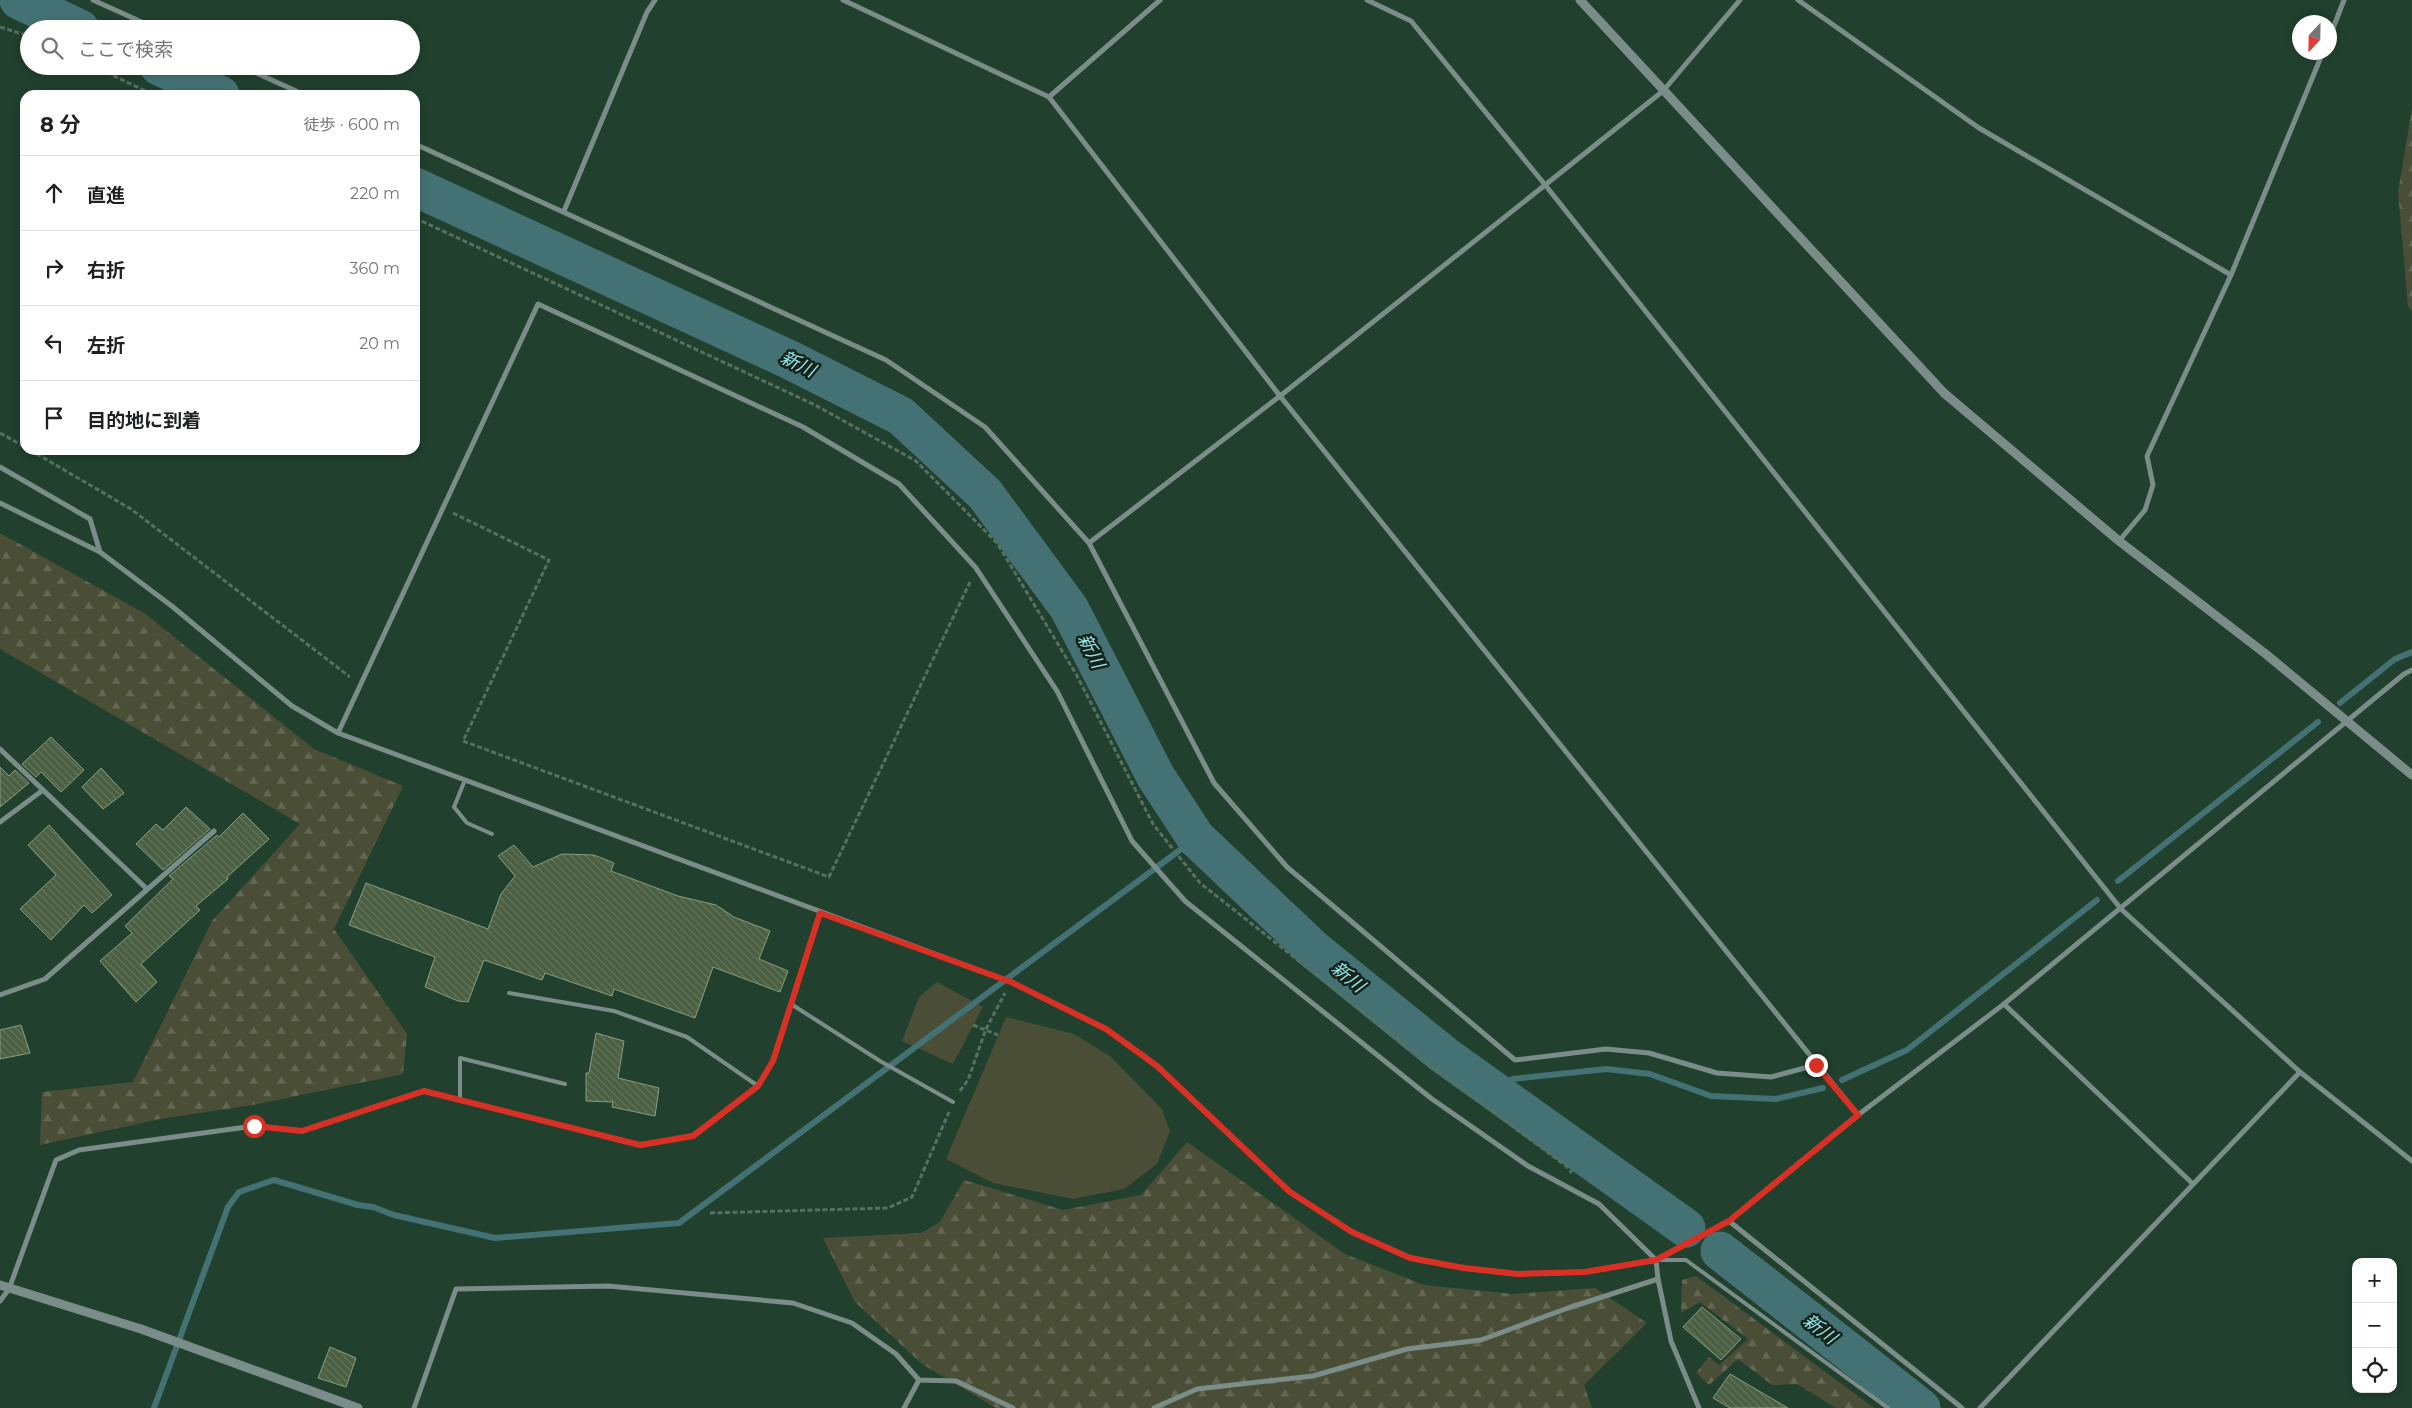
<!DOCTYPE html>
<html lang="ja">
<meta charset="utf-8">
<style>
:root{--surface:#fff;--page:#f2f2f2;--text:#202124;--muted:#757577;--line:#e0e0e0}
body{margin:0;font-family:Montserrat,"Noto Sans JP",sans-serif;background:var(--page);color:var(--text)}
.controls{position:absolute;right:15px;bottom:15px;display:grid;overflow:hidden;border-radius:10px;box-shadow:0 2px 8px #0003}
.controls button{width:45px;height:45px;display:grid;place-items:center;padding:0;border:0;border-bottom:1px solid var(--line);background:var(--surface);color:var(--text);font:25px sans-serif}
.compass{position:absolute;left:2292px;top:15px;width:45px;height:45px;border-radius:50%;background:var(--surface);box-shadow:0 2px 8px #0003;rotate:202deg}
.stop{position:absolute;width:15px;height:15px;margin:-11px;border:4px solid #d93025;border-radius:50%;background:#fff}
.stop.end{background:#d93025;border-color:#fff;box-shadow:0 1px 5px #0008}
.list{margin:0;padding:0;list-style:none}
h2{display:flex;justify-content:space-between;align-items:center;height:65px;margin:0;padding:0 20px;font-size:21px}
h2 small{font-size:16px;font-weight:400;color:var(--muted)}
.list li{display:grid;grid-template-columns:32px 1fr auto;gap:15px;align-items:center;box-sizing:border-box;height:75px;padding:0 20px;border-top:1px solid var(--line)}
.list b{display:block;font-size:19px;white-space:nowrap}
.list em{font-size:16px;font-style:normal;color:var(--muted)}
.icon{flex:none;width:28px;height:28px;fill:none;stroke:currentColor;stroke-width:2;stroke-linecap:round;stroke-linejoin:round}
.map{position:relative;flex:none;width:2412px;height:1408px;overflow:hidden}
.search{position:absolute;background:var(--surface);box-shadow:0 2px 8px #0003;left:20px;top:20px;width:400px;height:55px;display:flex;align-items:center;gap:12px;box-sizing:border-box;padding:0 18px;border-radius:28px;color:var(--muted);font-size:19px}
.panel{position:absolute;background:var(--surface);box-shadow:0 2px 8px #0003;left:20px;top:90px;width:400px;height:365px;border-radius:15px}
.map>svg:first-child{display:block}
.forest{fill:url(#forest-firs)}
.park{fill:#4b4e37}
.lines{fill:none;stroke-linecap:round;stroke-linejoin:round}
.stream{stroke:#447274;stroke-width:6}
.river{stroke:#447274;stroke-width:39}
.building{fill:url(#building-back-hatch);stroke:#899e80}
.path{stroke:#567161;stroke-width:3;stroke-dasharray:5 2.5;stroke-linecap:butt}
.service{stroke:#7b8d89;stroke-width:4}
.minor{stroke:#7b8d89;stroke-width:5}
.tertiary{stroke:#7b8d89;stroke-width:9}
.route{stroke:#d93025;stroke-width:6}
.labels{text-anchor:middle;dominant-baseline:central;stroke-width:5;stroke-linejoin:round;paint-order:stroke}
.water-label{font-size:18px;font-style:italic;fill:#95e8ec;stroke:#15231b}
</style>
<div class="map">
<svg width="2412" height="1408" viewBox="0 0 2412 1408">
<defs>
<pattern id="forest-firs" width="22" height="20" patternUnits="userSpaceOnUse" patternTransform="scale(1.25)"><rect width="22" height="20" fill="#4b4e37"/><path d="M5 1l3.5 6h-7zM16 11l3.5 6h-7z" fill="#636753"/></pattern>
<pattern id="building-back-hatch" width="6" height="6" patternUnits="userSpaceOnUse" patternTransform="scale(1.25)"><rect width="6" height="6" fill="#4b5f42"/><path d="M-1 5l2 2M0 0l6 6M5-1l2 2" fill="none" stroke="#63755c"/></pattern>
</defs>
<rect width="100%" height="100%" fill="#21402e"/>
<g class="forest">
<polygon points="2412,108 2412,311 2408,306 2398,192"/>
<polygon points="0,533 144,613 314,749 403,786 334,929 407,1034 403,1074 253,1105 160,1119 40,1145 42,1092 133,1082 212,921 300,824 0,649"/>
<polygon points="1187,1142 1345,1254 1424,1285 1514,1294 1595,1288 1647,1323 1584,1385 1592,1408 996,1408 922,1364 855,1302 823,1238 921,1233 940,1222 964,1180 1063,1210 1141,1195"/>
<polygon points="1696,1276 1874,1408 1836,1408 1797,1384 1772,1385 1738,1359 1709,1385 1696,1373 1709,1357 1719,1365 1748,1339 1700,1302 1681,1313 1682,1280"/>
</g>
<g class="park">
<polygon points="937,982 983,1007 953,1064 902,1041 919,997"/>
<polygon points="1006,1017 1074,1034 1110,1056 1162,1109 1170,1131 1157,1164 1124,1189 1073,1199 993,1183 946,1159"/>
</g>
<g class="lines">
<g class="stream">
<polyline points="2340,703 2395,659 2412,652"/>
<polyline points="2118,881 2318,722"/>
<polyline points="1842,1080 1907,1050 2097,900"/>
<polyline points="1489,1088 1513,1079 1606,1069 1650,1074 1711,1096 1776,1099 1823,1088"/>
<polyline points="154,1408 228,1207 239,1192 274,1180 358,1205 373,1207 394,1215 495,1238 679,1223 1196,838"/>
</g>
<g class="river">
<polyline points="19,0 80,29"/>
<polyline points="159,66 220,95"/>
<polyline points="415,187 790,360 901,416 985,494 1069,608 1156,777 1196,838 1313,949 1444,1055 1686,1228"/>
<polyline points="1720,1251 1921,1408"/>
</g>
</g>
<g class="building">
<polygon points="51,737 84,770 61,792 41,772 36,777 22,764"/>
<polygon points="0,767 9,776 15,770 29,783 0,807"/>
<polygon points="101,768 124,793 103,809 82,787"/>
<polygon points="186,807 210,829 163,870 136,844 156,824 163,830"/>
<polygon points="243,813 269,839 227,877 228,879 196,906 200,910 141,964 157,982 136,1002 100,961 132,933 125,926 173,879 169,876 217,835 219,837"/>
<polygon points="49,825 112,895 92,913 84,905 51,940 20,909 56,875 28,845"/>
<polygon points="514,845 533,867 562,854 594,855 614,863 611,871 678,896 716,905 734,917 770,931 759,959 788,971 780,992 713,967 695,1018 614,989 612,996 545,973 542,980 484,960 468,1002 458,1001 425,987 435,957 349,925 366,883 488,929 501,894 515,876 498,856"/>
<polygon points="21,1025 30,1053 0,1059 0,1030"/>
<polygon points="596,1033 624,1041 618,1078 659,1088 655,1116 612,1107 613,1102 586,1101 586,1073 589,1073"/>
<polygon points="1702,1307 1741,1339 1721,1360 1683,1327"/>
<polygon points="330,1347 356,1358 346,1387 318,1378"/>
<polygon points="1730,1374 1788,1408 1730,1408 1713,1398"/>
</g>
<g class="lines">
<g class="path">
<polyline points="0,27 29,36"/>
<polyline points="93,66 154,95"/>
<polyline points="415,218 815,405 916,461 997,543 1076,674 1153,824 1200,883 1437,1070 1566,1166 1572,1173"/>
<polyline points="0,433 25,447"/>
<polyline points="30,450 131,509 350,677"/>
<polyline points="453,513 549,560 463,741 829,877 970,582"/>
<polyline points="973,1025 998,1035"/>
<polyline points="960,1091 968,1080 986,1029 1005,993"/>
<polyline points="710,1213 888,1208 912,1197 949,1112"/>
</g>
<g class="service">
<polyline points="465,780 454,807 467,823 492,834"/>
<polyline points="509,993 614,1011 687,1037 758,1086"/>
<polyline points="791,1004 880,1061 953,1102"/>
<polyline points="460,1100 460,1058 565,1084"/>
<polyline points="1659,1260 1686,1260 1888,1408"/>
</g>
<g class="minor">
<polyline points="93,0 157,29"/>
<polyline points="843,0 1049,97 1280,396 1858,1115"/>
<polyline points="1367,0 1411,21 1546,186 2121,909 2300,1072 2412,1161"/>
<polyline points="1798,0 1979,128 2231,275"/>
<polyline points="2330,36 2344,0"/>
<polyline points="241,66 305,95"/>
<polyline points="1049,97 1160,0"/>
<polyline points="415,144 886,360 985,427 1089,543 1214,783 1287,867 1515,1060 1606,1049 1649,1053 1717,1073 1771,1077 1816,1065"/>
<polyline points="564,211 647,12 655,0"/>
<polyline points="0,467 90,519 100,552"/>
<polyline points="0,503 100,552 173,607 292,706 338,733 1011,982 1106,1029 1157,1066 1290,1192 1352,1232 1411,1258 1464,1268 1518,1274 1585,1272 1656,1260 1729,1221 1858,1115 2004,1004 2404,674 2412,670"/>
<polyline points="2119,541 2145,510 2153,485 2147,456 2231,275 2323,52"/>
<polyline points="1089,543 1280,396 1663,91 1740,0"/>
<polyline points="338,733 538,304 803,427 899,484 976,568 1057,691 1132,841 1185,901 1432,1099 1528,1166 1599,1204 1656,1260 1658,1279 1671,1341 1699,1408"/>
<polyline points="0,749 147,889"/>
<polyline points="0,822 43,790"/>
<polyline points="0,995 45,979 214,831"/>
<polyline points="2004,1004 2193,1184"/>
<polyline points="1729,1221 1962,1408"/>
<polyline points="0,1301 9,1289 56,1160 79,1150 254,1126 302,1131 424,1091 640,1145 693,1136 758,1086 773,1061 820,913"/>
<polyline points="414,1408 456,1289 608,1286 793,1303 852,1323 896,1354 919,1380 956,1381 1013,1408"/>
<polyline points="904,1408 919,1380"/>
<polyline points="1154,1408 1197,1389 1313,1376 1407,1349 1481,1340 1568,1308 1658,1279"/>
<polyline points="1980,1408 2300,1072"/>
</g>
<g class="tertiary">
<polyline points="1580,0 1944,393 2119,541 2267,655 2412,775"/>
<polyline points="0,1285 141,1329 358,1408"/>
</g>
</g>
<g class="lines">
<polyline class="route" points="254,1126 302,1131 424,1091 640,1145 693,1136 758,1086 773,1061 820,913 1011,982 1106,1029 1157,1066 1290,1192 1352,1232 1410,1258 1464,1268 1518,1274 1585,1272 1656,1260 1729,1221 1858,1115 1816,1065"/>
</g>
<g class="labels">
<g class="water-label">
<text transform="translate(798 364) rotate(26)">新川</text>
<text transform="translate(1091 651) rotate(63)">新川</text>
<text transform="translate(1348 977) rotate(39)">新川</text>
<text transform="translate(1820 1329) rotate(38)">新川</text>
</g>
</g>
</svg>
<div class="controls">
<button>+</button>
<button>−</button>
<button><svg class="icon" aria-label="locate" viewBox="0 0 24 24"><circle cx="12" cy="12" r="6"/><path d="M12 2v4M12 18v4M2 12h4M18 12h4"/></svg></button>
</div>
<svg class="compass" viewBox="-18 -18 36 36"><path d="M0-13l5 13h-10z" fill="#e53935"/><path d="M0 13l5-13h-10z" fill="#757577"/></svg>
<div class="stop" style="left:254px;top:1126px"></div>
<div class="stop end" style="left:1816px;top:1065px"></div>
<div class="search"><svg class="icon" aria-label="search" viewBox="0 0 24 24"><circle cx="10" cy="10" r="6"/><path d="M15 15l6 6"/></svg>ここで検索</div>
<section class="panel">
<h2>8 分<small>徒歩 · 600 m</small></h2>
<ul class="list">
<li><svg class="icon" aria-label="ahead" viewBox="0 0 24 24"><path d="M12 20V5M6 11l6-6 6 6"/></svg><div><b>直進</b></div><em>220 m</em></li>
<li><svg class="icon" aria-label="right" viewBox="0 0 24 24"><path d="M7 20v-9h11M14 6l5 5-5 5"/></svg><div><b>右折</b></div><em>360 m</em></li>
<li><svg class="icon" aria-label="left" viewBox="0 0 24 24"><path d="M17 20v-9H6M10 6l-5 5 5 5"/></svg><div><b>左折</b></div><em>20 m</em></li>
<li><svg class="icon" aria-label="arrive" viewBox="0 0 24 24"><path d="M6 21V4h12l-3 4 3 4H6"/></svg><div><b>目的地に到着</b></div></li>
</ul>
</section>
</div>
